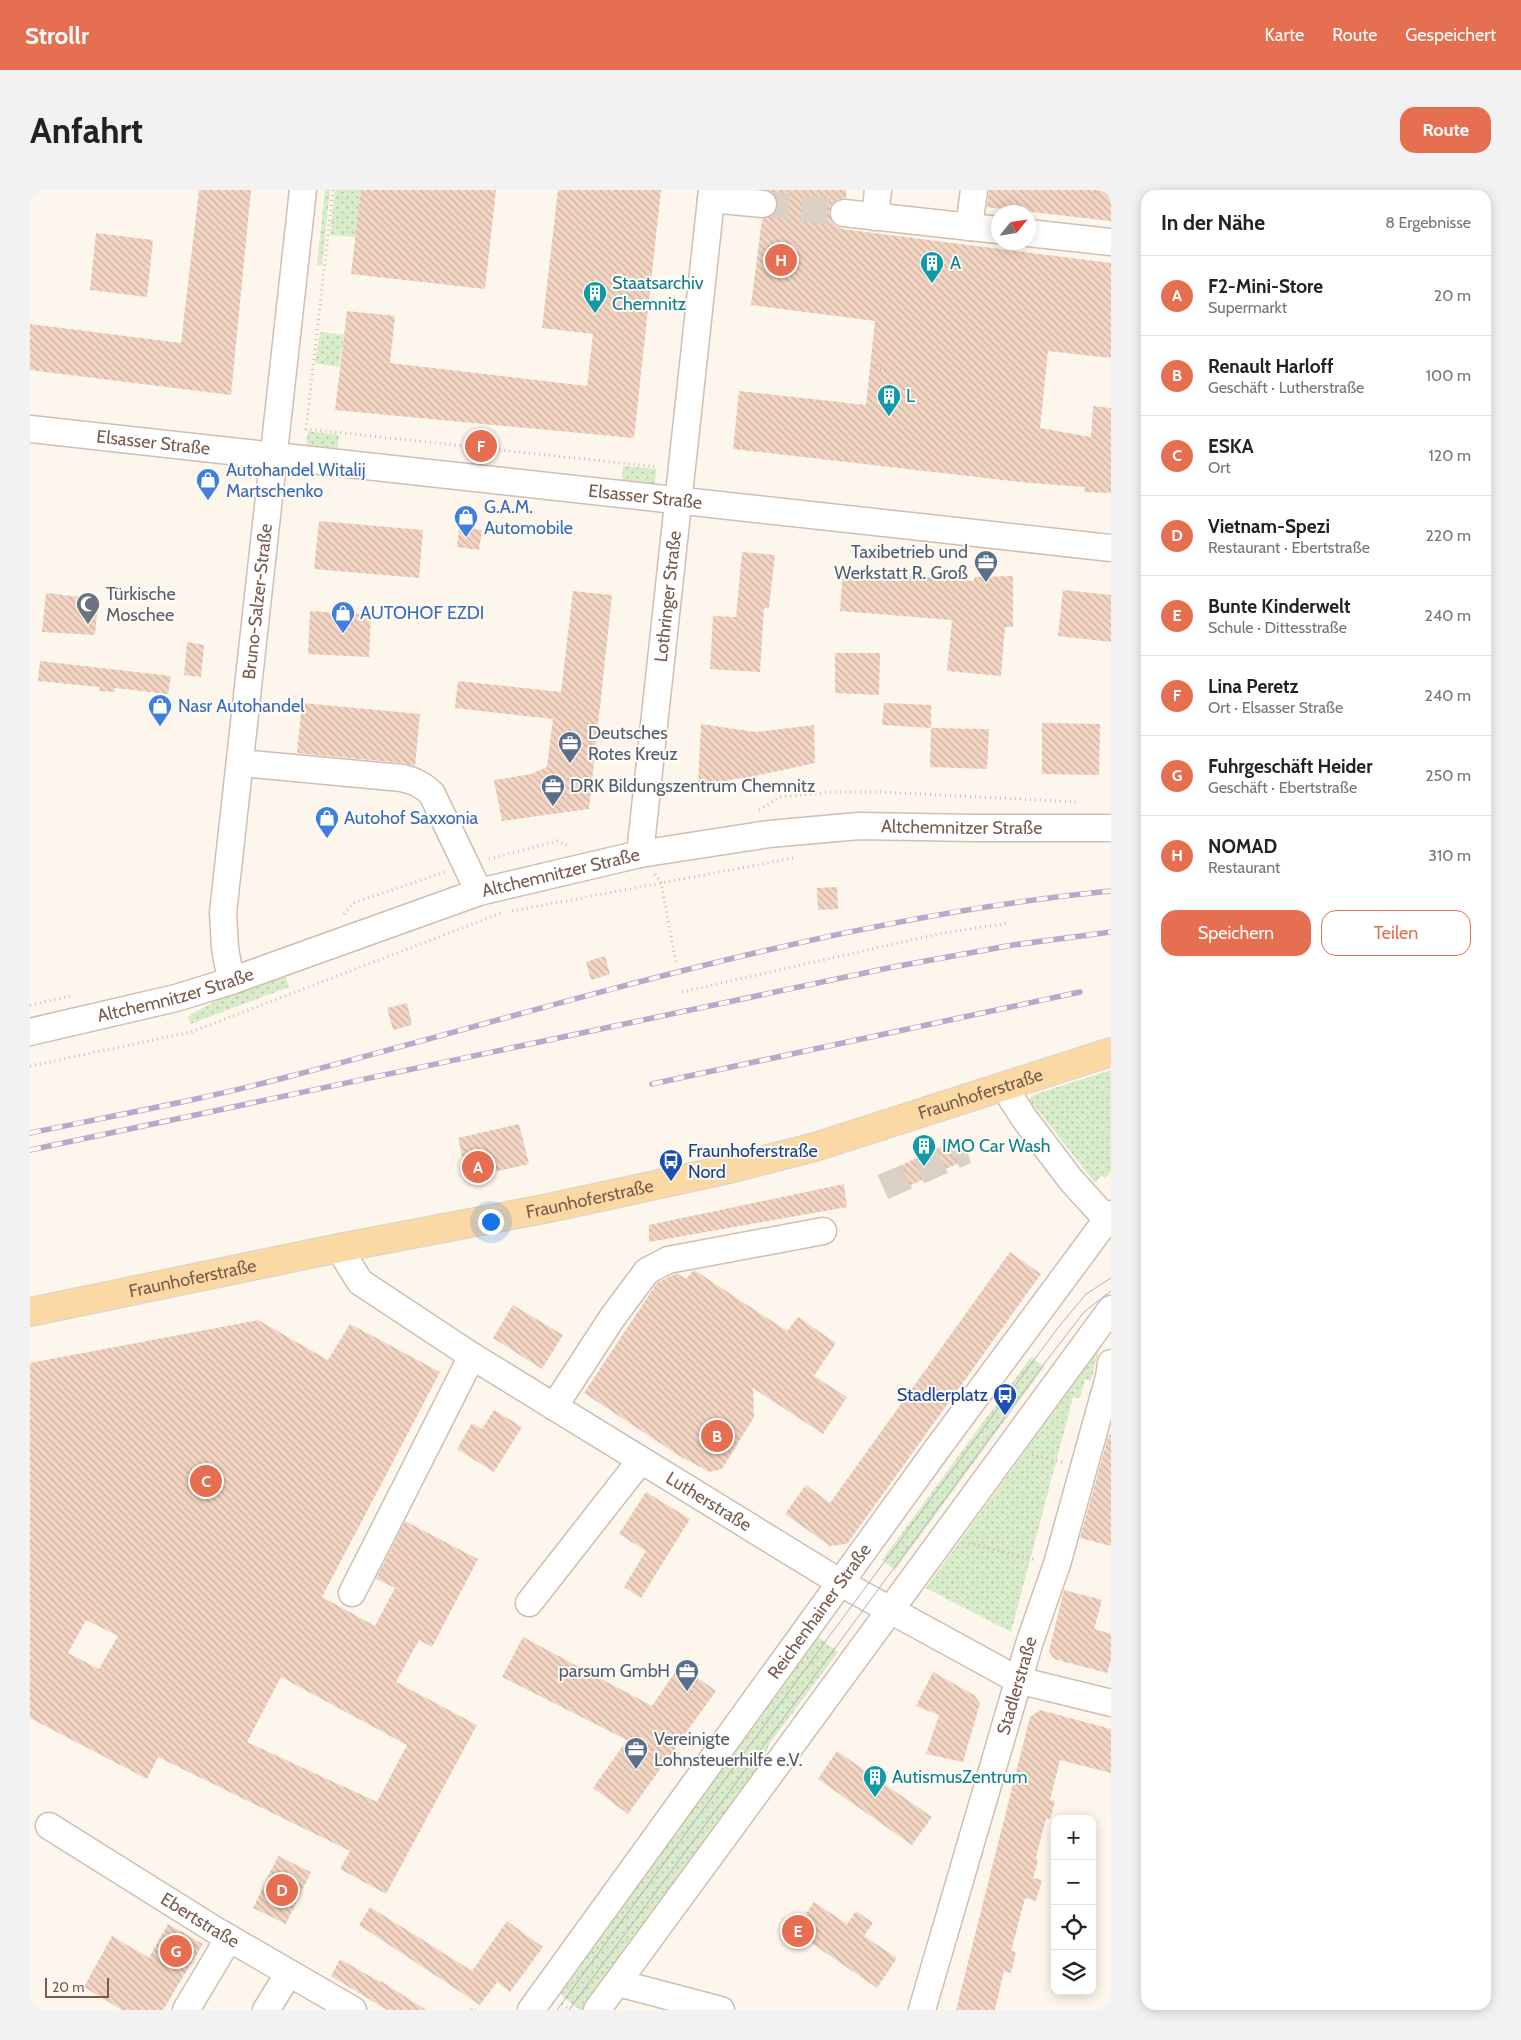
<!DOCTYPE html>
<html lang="de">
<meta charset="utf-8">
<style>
:root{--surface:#fff;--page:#f2f2f2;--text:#222;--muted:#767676;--line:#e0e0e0;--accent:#e76f51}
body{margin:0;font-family:Cabin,sans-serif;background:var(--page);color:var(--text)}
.controls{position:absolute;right:15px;bottom:15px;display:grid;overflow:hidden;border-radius:10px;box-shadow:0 2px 12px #0003}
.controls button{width:45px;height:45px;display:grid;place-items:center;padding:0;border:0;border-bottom:1px solid var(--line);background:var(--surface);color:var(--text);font:25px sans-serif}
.compass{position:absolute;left:961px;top:15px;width:45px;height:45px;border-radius:50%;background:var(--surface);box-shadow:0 2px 12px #0003;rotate:60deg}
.scale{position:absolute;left:15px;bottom:12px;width:64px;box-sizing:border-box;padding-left:5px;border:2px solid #7a5c4d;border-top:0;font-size:14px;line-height:18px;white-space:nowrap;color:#7a5c4d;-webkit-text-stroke:4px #fffaf3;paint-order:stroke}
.you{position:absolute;left:460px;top:1031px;width:18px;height:18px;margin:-12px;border:4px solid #fff;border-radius:50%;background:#1a73e8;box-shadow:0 0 0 8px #1a73e833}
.badge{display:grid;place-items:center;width:32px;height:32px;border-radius:50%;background:var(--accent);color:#fff;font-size:16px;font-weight:700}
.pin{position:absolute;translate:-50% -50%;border:2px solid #fff;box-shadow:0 1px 5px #0006}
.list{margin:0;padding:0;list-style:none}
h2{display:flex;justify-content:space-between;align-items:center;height:65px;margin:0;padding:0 20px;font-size:21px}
h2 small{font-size:16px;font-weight:400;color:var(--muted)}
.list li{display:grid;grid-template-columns:32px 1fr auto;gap:15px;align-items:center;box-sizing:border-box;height:80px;padding:0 20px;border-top:1px solid var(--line)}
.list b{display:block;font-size:19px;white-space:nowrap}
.list p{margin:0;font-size:16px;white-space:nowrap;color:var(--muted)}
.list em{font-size:16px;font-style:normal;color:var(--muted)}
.actions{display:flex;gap:10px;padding:15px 20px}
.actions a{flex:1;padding:11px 0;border:1px solid var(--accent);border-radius:15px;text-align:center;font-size:18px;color:var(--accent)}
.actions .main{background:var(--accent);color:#fff}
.icon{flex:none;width:28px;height:28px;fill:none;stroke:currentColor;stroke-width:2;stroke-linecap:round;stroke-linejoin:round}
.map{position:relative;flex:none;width:1081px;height:1820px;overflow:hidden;border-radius:15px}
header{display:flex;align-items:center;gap:30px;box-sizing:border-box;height:70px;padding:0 25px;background:var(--accent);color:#fff}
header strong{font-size:24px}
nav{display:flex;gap:28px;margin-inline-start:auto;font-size:18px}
.intro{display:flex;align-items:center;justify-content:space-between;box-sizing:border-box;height:120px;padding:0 30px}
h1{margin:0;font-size:35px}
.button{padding:12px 22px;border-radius:15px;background:var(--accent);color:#fff;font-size:18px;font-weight:700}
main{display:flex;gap:30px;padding:0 30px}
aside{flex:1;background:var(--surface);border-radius:15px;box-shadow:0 2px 12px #0003}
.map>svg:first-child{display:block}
.green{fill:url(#green-dots)}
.building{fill:url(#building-back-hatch);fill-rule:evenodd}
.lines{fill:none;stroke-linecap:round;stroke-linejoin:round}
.minor-tunnel{stroke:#dcd0c4;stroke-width:26;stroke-dasharray:26 13;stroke-linecap:butt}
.minor-casing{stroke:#d1beb0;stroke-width:29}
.major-casing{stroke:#dad1cd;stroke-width:30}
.path{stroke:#d9b8a5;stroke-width:3;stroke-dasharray:1 4;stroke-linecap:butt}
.minor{stroke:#fff;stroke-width:26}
.major{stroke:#fbd9a5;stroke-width:28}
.tram{stroke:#b9a8c9;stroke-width:1}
.rail-casing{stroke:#b9a8c9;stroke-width:5.5}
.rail{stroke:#fffaf3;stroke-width:4;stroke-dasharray:11;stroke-linecap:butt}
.labels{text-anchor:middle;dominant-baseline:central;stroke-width:4;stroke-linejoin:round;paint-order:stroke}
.culture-label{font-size:18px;fill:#0d838f;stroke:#fffaf3;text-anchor:start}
.street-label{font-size:18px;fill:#7a5c4d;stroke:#fffaf3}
.shop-label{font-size:18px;fill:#366cbe;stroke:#fffaf3;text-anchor:start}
.service-label{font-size:18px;fill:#4e5e75;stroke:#fffaf3;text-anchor:start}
.worship-label{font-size:18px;fill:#5b616d;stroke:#fffaf3;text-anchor:start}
.transit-label{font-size:18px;fill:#164399;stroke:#fffaf3;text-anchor:start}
</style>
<header>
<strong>Strollr</strong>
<nav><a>Karte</a><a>Route</a><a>Gespeichert</a></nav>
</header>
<div class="intro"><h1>Anfahrt</h1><a class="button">Route</a></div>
<main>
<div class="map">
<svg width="1081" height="1820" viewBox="0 0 1081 1820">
<defs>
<pattern id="green-dots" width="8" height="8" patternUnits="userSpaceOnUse" patternTransform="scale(1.25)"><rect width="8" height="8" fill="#d8ecc9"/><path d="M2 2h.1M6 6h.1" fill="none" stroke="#b4c2a5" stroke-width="1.8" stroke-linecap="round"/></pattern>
<pattern id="building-back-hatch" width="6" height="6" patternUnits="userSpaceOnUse" patternTransform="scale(1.25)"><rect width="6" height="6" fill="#f3d5c3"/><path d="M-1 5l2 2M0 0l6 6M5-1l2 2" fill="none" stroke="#cab0a1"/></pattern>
</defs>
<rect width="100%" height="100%" fill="#fdf6ec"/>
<g class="green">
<polygon points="295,0 300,0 292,75 287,75"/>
<polygon points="305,0 331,0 326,47 300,45"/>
<polygon points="290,142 314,145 309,177 285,173"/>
<polygon points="278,241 309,245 307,260 276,257"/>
<polygon points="593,276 626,279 625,295 592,292"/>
<polygon points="255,784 259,797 160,834 158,826 208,799"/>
<polygon points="1081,880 1081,981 1075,988 1072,985 1065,993 1004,915 999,918 999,909 1003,905"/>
<polygon points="1069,1159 1061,1191 1055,1189 1050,1208 1043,1207 981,1442 896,1398"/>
<polygon points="1001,1167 1014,1177 865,1380 852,1370"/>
<polygon points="783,1443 808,1462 740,1553 721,1596 557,1820 550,1820 524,1799"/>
</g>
<g class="building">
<polygon points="169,0 221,0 201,205 0,180 0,134 151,153"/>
<polygon points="331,0 466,0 455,99 321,84"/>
<polygon points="528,0 631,0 604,248 305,220 317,121 365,126 360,173 557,196 563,144 512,138"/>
<polygon points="737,0 816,0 816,8 808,9 802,14 799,22 801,29 805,35 812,39 1081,73 1081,168 1018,161 1010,238 1061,247 1063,216 1081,218 1081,303 1054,302 1055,297 1000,293 703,259 709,201 836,215 845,131 721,115 732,29 740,27 745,22 748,16 746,7"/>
<polygon points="959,0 1081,0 1081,31 957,17"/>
<polygon points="66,43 123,50 117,107 60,100"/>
<polygon points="289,331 393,340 389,388 284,379"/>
<polygon points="429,337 452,340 449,360 427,357"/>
<polygon points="712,362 745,365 739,418 734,418 730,482 680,479 683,426 706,427"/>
<polygon points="813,381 944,391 944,387 983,386 983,437 975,437 971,486 917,481 922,430 810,421"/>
<polygon points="1033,400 1081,405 1081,452 1028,446"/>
<polygon points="543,401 582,405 559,619 472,631 464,590 501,584 517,577 523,529 425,518 428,491 531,502"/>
<polygon points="16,403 68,409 65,445 12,442"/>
<polygon points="280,421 341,425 339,467 278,464"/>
<polygon points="157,452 174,455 171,487 154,485"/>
<polygon points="805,463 850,463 849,505 805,503"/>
<polygon points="10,471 141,486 138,504 85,498 85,502 69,501 70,497 8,491"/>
<polygon points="272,513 390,524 385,576 373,573 267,563"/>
<polygon points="854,513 901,515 901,538 852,535"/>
<polygon points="1012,533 1070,534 1069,585 1012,584"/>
<polygon points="671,534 726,542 784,535 785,573 725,586 668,595"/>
<polygon points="901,538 959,539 957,579 900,577"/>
<polygon points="807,697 808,719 788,720 787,698"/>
<polygon points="575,766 580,784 561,790 556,772"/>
<polygon points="377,813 382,835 363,840 357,818"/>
<polygon points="489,934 499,974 437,988 428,948"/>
<polygon points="930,948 940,968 857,1006 848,986"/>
<polygon points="814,994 817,1017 619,1052 619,1035"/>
<polygon points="980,1062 1011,1084 817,1354 800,1356 755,1324 776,1295 800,1313"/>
<polygon points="664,1080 757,1141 768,1127 806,1153 784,1186 817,1207 793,1244 723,1198 724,1227 692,1279 679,1282 648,1265 554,1203 627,1093 647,1083 656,1089"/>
<polygon points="483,1115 533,1145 512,1179 463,1148"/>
<path d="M228,1130L298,1170L320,1134L410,1182L292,1407L345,1436L365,1398L346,1389L375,1331L448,1369L402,1457L389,1450L366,1492L447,1535L356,1704L310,1679L320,1661L128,1567L117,1589L0,1528V1173ZM56,1430L88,1446L69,1479L38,1463ZM251,1487L377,1555L347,1612L217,1552Z"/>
<polygon points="464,1220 492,1237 464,1282 427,1259 442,1233 452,1239"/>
<polygon points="1079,1244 1081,1245 1081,1356 1050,1348"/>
<polygon points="616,1302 660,1329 611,1408 594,1397 616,1361 589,1344"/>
<polygon points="1034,1400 1072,1410 1064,1439 1081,1444 1081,1469 1077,1483 1024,1469 1019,1461"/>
<polygon points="493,1447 622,1516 650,1475 686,1501 598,1624 563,1598 597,1550 472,1487"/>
<polygon points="903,1482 944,1505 950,1513 933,1572 896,1564 909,1525 886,1516"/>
<polygon points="1010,1520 1081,1539 1081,1583 1030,1570 1020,1610 1025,1611 1020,1629 1016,1628 1006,1667 1008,1671 1003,1688 1012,1690 1006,1711 995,1708 981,1761 986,1762 981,1783 974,1781 965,1820 926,1820 1000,1527"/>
<polygon points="807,1561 902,1627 882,1655 788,1589"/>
<polygon points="248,1666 281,1682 256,1734 223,1718"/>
<polygon points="784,1712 817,1734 826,1721 843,1733 834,1746 867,1768 847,1798 764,1741"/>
<polygon points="340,1717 442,1781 477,1731 513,1757 480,1802 467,1792 450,1815 329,1735"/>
<polygon points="138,1734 173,1754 133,1820 92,1820 54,1797 82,1746 119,1768"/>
<polygon points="310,1769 350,1792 351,1791 396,1820 357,1820 301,1786"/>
</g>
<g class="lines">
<g class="minor-tunnel">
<polyline points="733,14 814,23"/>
<polyline points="853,997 936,961"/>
</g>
<g class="minor-casing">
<g id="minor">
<polyline points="681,9 733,14"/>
<polyline points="814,23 968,40"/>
<polyline points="845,27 848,0"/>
<polyline points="939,37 944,0"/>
<polyline points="998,43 1081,52"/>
<path id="s1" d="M0,239L1081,358"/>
<path d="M210,573L372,588C385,591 393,595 402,604L449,702"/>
<path id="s2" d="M610,664L682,0"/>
<path id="s3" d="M201,791L195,758L193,723L273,0"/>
<path id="s4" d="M0,842L146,808L201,791L449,702L610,664L739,644L829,636L945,638H1081"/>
<polyline points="974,897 994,928 1041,990 1081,1034"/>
<path id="s5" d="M309,1058L330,1092L442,1166L811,1393L988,1490L1081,1513"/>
<polyline points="524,1217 582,1128 617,1081 638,1070 793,1041"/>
<polyline points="322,1403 442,1166"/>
<polyline points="499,1413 611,1270"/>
<path id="s6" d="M19,1636L185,1740L323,1820"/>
<polyline points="588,1793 691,1820"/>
<polyline points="156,1820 199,1748"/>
<polyline points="236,1820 259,1783"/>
<path id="s7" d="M501,1820L907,1259L1081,1024"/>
<polyline points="567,1820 1081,1119"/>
<path id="s8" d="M892,1820L1000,1451L1027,1374L1079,1187L1081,1173"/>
</g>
</g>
<g class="major-casing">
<g id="major">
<path id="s9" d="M0,1122L309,1058L519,1018L699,979L785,957L1081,862"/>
</g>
</g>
<g class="path">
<polyline points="303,0 276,239 628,277"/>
<polyline points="1064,8 1065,0"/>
<polyline points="852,176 843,175 843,179 855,180"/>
<polyline points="855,196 854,194 857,195"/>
<polyline points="781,211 792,212 792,215 783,214"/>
<polyline points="707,254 708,245"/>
<polyline points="708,257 719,258"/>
<polyline points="729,620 750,607 804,602 849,602 1048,612"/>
<polyline points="459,669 527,651 539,656"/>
<polyline points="625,684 631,692 646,773"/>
<polyline points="482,721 764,668"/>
<polyline points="314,724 323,713 415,682"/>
<polyline points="652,802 908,744 979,733"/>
<polyline points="0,815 41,806"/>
<polyline points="0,876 161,842 474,722"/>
<polyline points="1002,1265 1033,1272"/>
<polyline points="939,1353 1005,1370"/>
<polyline points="644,1560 655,1569"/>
<polyline points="532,1814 540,1820"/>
<polyline points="442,1820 444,1818 446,1820"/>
</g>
<use href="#minor" class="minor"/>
<use href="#major" class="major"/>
<g class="tram">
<polyline points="527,1820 798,1448 1027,1139 1056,1104 1081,1088"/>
<polyline points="539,1820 1014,1174 1054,1122 1081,1101"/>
</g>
<g class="rail-casing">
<g id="rail">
<polyline points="622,894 1050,802"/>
<path d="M0,943C87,925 175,909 261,886C532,815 801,728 1081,701"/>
<polyline points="0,960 863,777 983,755 1081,742"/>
</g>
</g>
<use href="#rail" class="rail"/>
</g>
<defs>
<g id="building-pin" transform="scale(1.25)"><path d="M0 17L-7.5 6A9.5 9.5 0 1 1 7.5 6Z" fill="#0f9aa8" stroke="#fffaf3"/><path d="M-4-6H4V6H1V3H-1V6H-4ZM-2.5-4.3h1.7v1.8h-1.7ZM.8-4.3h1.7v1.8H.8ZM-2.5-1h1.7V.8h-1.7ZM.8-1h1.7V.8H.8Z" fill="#fff"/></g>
<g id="shop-pin" transform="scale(1.25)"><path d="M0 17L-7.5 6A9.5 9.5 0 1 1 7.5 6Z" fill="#3f7fe0" stroke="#fffaf3"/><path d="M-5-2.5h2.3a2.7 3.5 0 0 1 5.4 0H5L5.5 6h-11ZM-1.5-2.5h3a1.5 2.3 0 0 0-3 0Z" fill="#fff"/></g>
<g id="office-pin" transform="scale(1.25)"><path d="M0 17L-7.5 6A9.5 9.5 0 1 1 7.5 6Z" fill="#5c6f8a" stroke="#fffaf3"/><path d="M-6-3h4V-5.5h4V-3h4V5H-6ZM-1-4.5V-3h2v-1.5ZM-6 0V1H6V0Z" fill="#fff"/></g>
<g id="mosque-pin" transform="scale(1.25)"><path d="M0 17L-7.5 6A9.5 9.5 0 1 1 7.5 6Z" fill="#6b7280" stroke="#fffaf3"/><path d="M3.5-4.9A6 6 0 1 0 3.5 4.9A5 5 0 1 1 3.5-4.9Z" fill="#fff"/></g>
<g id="bus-pin" transform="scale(1.25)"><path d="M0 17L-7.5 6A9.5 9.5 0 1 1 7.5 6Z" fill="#1a4fb4" stroke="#fffaf3"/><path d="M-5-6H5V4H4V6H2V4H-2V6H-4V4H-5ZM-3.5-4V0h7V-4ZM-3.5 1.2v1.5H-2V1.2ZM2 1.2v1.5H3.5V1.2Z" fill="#fff"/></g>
</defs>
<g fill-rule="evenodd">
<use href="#building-pin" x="902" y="73"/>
<use href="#building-pin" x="565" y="103"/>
<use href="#building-pin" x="859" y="206"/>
<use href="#shop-pin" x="178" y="290"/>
<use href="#shop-pin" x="436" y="327"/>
<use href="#office-pin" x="956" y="372"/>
<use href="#mosque-pin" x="58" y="414"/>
<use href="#shop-pin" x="313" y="423"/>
<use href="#shop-pin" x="130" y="516"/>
<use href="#office-pin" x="540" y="553"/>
<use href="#office-pin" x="523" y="596"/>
<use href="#shop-pin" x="297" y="628"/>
<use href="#building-pin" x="894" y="956"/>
<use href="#bus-pin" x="641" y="971"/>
<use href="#bus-pin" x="975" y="1205"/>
<use href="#office-pin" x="657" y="1481"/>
<use href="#office-pin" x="606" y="1559"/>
<use href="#building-pin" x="845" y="1587"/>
</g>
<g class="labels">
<g class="culture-label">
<text x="920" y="73">A</text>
<text x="582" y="93">Staatsarchiv<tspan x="582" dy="21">Chemnitz</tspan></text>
<text x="876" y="206">L</text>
<text x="912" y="956">IMO Car Wash</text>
<text x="862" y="1587">AutismusZentrum</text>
</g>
<g class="street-label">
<text stroke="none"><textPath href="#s1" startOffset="124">Elsasser Straße</textPath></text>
<text stroke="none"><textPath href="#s1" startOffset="619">Elsasser Straße</textPath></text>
<text stroke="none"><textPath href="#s2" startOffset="259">Lothringer Straße</textPath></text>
<text stroke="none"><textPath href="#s3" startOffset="382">Bruno-Salzer-Straße</textPath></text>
<text stroke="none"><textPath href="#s4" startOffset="960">Altchemnitzer Straße</textPath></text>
<text stroke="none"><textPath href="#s4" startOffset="555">Altchemnitzer Straße</textPath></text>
<text stroke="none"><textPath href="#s4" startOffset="150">Altchemnitzer Straße</textPath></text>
<text stroke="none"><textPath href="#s9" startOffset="976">Fraunhoferstraße</textPath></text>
<text stroke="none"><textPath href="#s9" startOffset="571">Fraunhoferstraße</textPath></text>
<text stroke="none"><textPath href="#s9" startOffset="166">Fraunhoferstraße</textPath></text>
<text stroke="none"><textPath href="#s5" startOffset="452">Lutherstraße</textPath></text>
<text stroke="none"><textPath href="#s7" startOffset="492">Reichenhainer Straße</textPath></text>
<text stroke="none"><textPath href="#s8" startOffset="338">Stadlerstraße</textPath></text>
<text stroke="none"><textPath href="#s6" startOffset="178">Ebertstraße</textPath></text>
</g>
<g class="shop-label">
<text x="196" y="280">Autohandel Witalij<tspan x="196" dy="21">Martschenko</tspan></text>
<text x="454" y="317">G.A.M.<tspan x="454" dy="21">Automobile</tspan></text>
<text x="330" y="423">AUTOHOF EZDI</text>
<text x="148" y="516">Nasr Autohandel</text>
<text x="314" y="628">Autohof Saxxonia</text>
</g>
<g class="service-label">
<text x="938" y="362" text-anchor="end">Taxibetrieb und<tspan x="938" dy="21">Werkstatt R. Groß</tspan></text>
<text x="558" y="543">Deutsches<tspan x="558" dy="21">Rotes Kreuz</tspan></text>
<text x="540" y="596">DRK Bildungszentrum Chemnitz</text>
<text x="640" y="1481" text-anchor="end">parsum GmbH</text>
<text x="624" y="1549">Vereinigte<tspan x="624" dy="21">Lohnsteuerhilfe e.V.</tspan></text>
</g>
<g class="worship-label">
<text x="76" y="404">Türkische<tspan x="76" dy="21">Moschee</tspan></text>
</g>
<g class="transit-label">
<text x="658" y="961">Fraunhoferstraße<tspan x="658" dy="21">Nord</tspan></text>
<text x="958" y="1205" text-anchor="end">Stadlerplatz</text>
</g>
</g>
</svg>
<div class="controls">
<button>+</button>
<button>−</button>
<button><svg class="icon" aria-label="locate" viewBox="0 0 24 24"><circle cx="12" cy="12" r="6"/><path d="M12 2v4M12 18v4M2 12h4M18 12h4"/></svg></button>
<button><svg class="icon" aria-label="layers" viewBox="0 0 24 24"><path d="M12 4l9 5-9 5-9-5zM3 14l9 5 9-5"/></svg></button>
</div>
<svg class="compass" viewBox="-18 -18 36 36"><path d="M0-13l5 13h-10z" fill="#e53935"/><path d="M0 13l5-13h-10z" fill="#767676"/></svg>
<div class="scale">20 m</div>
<div class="you"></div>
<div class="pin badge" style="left:448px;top:977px">A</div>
<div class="pin badge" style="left:687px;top:1246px">B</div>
<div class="pin badge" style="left:176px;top:1291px">C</div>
<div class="pin badge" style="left:252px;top:1700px">D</div>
<div class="pin badge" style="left:768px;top:1741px">E</div>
<div class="pin badge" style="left:451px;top:256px">F</div>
<div class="pin badge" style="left:146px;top:1761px">G</div>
<div class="pin badge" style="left:751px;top:70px">H</div>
</div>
<aside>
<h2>In der Nähe<small>8 Ergebnisse</small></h2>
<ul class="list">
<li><span class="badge">A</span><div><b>F2-Mini-Store</b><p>Supermarkt</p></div><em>20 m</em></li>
<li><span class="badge">B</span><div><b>Renault Harloff</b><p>Geschäft · Lutherstraße</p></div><em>100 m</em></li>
<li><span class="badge">C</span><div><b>ESKA</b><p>Ort</p></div><em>120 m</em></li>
<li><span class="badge">D</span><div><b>Vietnam-Spezi</b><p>Restaurant · Ebertstraße</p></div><em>220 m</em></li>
<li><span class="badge">E</span><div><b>Bunte Kinderwelt</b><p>Schule · Dittesstraße</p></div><em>240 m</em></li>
<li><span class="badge">F</span><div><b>Lina Peretz</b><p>Ort · Elsasser Straße</p></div><em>240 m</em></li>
<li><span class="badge">G</span><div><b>Fuhrgeschäft Heider</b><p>Geschäft · Ebertstraße</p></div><em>250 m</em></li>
<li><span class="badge">H</span><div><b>NOMAD</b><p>Restaurant</p></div><em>310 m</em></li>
</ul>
<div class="actions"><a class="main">Speichern</a><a>Teilen</a></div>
</aside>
</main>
